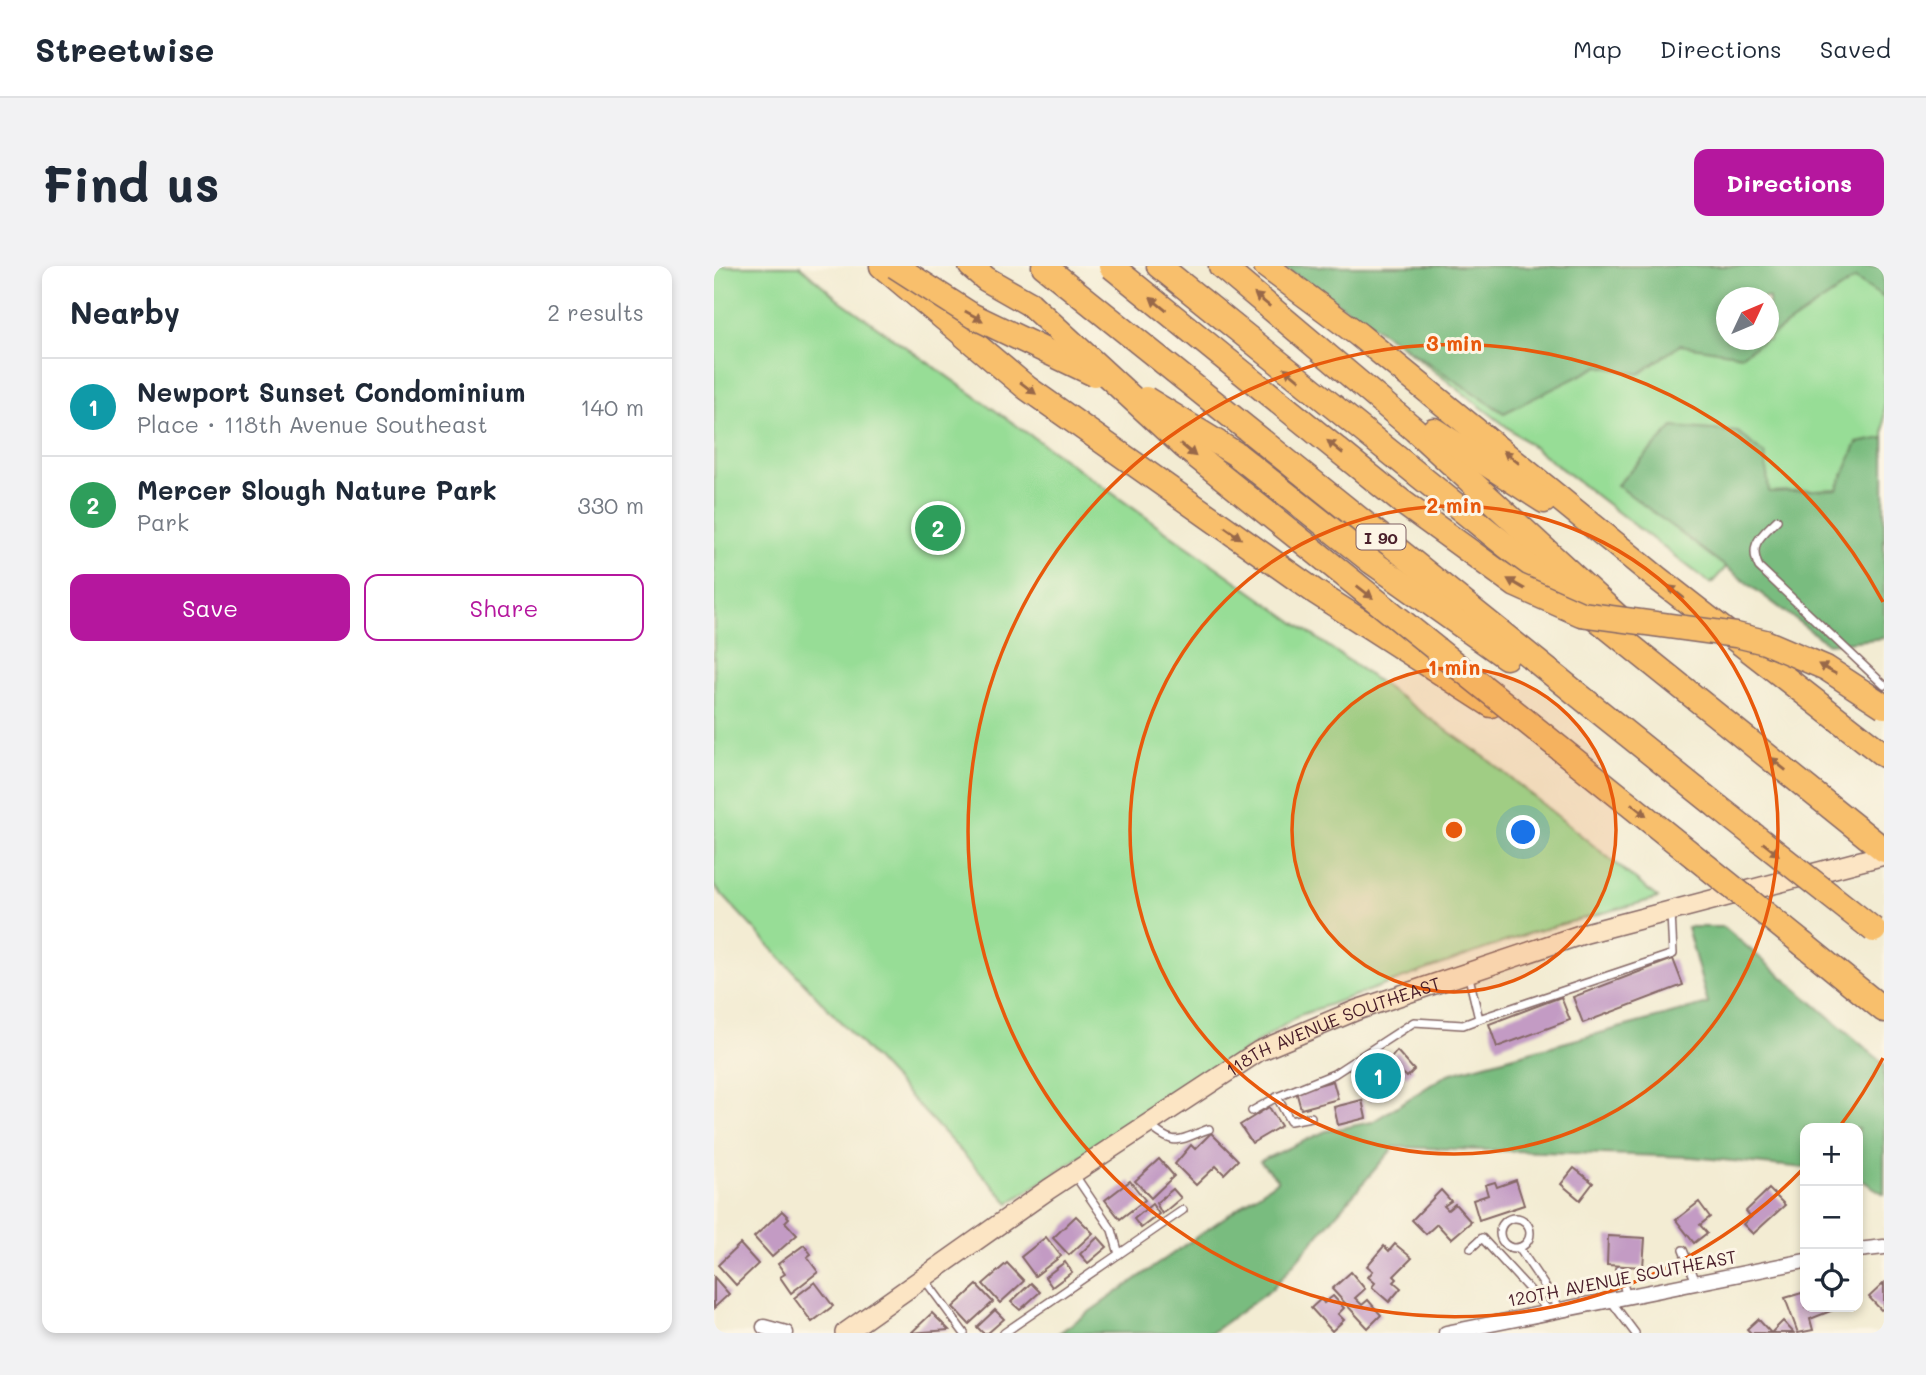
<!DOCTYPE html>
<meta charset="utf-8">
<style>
:root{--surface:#fff;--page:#f2f2f3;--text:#1f2937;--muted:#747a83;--line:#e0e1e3;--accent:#b5179e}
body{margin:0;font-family:Mali,sans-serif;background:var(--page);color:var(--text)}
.controls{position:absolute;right:21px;bottom:21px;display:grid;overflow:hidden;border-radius:14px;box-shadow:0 4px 10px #0003}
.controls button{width:63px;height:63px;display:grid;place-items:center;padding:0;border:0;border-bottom:2px solid var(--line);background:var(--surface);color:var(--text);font:35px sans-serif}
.compass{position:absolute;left:1002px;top:21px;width:63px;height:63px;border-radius:50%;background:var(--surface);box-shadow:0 4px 10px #0003;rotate:46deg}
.you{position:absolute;left:810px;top:567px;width:24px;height:24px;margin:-18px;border:5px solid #fff;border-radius:50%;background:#1a73e8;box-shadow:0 0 0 10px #1a73e833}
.badge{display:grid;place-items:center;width:46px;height:46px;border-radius:50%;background:var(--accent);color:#fff;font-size:23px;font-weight:700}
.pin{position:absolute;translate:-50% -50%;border:4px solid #fff;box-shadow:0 2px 7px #0006}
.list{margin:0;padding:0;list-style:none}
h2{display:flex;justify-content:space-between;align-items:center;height:91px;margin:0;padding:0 28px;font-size:30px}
h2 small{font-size:23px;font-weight:400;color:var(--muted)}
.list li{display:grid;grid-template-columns:46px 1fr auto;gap:21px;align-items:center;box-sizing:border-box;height:98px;padding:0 28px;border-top:2px solid var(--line)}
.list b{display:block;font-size:26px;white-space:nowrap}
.list p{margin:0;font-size:23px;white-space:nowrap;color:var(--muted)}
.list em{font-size:23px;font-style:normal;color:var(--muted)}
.actions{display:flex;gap:14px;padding:21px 28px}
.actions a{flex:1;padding:16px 0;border:2px solid var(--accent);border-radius:14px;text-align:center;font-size:24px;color:var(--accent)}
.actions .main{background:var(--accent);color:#fff}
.icon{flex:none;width:38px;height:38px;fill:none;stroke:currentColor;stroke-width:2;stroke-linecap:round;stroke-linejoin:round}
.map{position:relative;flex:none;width:1170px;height:1067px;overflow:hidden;border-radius:14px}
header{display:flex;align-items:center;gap:42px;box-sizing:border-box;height:98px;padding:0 35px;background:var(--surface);border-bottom:2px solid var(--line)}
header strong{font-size:33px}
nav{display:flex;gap:38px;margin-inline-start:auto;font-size:24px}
.intro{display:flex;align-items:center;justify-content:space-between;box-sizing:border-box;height:168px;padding:0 42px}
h1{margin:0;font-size:49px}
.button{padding:18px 32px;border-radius:14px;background:var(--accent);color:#fff;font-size:24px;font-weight:700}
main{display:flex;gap:42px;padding:0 42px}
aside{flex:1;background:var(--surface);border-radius:14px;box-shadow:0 4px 10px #0003}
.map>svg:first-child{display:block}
.green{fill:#97dd96;stroke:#707e60;stroke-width:2;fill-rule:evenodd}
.forest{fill:#79bc7f;stroke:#626e55;stroke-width:2}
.building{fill:#c39bc4}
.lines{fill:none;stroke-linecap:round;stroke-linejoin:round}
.lane-casing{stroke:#856766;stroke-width:10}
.street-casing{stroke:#856766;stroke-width:17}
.secondary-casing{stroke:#856766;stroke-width:22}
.highway-casing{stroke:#856766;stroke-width:27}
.lane{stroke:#fff;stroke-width:7}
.street{stroke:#fff;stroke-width:14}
.secondary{stroke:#fce5c4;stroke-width:19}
.highway{stroke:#f8bf6c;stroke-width:24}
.highway-bridge-casing{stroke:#856766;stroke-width:27;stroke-linecap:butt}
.highway-bridge{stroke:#f8bf6c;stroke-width:24}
.oneway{fill:#986748}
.ring{fill:none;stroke:#e8590c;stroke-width:3.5}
.labels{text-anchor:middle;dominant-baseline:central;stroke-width:6;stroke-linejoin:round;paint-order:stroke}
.shield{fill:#fcf5e5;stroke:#7f5f63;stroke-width:2}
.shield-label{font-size:16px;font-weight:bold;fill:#4a1f2b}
.street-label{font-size:18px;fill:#4a1f2b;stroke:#fcf5e5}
.centre{fill:#e8590c;stroke:#fcf5e5;stroke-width:3.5}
.ring-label{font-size:21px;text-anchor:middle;font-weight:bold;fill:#e8590c;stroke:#fcf5e5;stroke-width:6;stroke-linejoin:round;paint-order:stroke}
</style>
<header>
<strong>Streetwise</strong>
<nav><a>Map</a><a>Directions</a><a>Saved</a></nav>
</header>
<div class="intro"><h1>Find us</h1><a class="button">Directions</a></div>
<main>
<aside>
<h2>Nearby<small>2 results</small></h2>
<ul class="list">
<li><span class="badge" style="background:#0f9aa8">1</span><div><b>Newport Sunset Condominium</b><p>Place · 118th Avenue Southeast</p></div><em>140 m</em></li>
<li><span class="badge" style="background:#2e9e5b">2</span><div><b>Mercer Slough Nature Park</b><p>Park</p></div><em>330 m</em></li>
</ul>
<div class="actions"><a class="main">Save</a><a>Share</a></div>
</aside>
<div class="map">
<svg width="1170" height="1067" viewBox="0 0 1170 1067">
<rect width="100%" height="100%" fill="#fcf5e5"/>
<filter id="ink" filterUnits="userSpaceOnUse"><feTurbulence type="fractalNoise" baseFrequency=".0143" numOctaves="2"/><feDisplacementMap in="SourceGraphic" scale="14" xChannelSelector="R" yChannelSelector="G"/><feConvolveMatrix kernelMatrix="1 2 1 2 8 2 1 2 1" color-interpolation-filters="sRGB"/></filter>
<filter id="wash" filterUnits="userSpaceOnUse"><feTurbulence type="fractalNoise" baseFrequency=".00686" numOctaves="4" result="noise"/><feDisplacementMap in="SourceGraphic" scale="28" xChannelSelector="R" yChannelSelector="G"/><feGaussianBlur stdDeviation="1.57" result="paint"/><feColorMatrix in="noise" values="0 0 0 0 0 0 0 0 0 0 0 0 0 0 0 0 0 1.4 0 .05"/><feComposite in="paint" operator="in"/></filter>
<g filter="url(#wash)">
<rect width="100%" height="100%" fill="#f3ecd3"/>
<g class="green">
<polygon points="0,0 86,0 124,33 772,492 944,632 816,667 586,749 295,937 0,620"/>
<path d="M584,0H1170V329L1077,229L997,318ZM1013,32H1055V74H1013Z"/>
</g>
<g class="forest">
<polygon points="568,0 1170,0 1170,32 1141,13 1055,71 1055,32 1013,32 1013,74 1051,74 1028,89 966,79 925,108 885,100 790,147"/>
<polygon points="959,161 1024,166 1051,189 1055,226 1123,223 1143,177 1170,172 1170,372 1114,378 903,219"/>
<polygon points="973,661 1010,661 1170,798 1170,928 1144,912 1144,862 1091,862 1091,902 978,891 680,881 558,1023 497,1067 345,1067 564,914 546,895 612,865 658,856 734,808 994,738"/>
</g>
<g id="blocks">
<g class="building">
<polygon points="959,693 969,719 869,757 859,731"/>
<polygon points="847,731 856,754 783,781 775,758"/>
<polygon points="683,785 700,804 693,811 690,808 657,835 638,813 646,806 650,809 660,800 662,802 673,791 675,794"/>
<polygon points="619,815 624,833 587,843 582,825"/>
<polygon points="648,834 652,852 624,859 620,841"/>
<polygon points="555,841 567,860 538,877 526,859"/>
<polygon points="497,867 524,894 510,908 502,900 482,919 461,898 477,879 481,883"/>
<polygon points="445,893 460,910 437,932 421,915"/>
<polygon points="860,902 879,917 866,934 847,918"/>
<polygon points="802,914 810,939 765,954 759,934 774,929 771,919 781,916 783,921"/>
<polygon points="416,915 431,934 406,953 391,934"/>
<polygon points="459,923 467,932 448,948 442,937"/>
<polygon points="1055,923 1071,939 1039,968 1029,958 1037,951 1032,945"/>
<polygon points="727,924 737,935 730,940 734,944 741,938 757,956 737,973 723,958 712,968 698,954"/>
<polygon points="985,936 996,951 986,959 993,967 980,977 962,954"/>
<polygon points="438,938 445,948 427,962 420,953"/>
<polygon points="68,945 75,952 71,956 83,969 58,991 40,971"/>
<polygon points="362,950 379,967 355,989 339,972"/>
<polygon points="894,970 931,972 929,1001 893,999"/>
<polygon points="332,971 347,990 321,1010 307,991"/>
<polygon points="384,971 393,981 374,997 366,988"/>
<polygon points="26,978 44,998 22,1019 4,999"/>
<polygon points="681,978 698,992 680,1010 683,1013 680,1016 687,1022 675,1036 658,1021 661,1017 654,1011 659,1005 653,1000 670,980 675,985"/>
<polygon points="90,979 97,988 93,991 104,1006 77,1027 66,1011 71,1008 64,998"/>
<polygon points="351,996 358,1006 338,1021 331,1011"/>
<polygon points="293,997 310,1015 286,1037 269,1018"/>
<polygon points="637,1006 651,1023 641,1032 648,1039 654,1034 667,1049 654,1062 618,1023"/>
<polygon points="0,1011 15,1028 0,1042"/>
<polygon points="101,1016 119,1040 98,1056 80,1032"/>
<polygon points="317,1017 326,1026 306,1044 297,1036"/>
<polygon points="1170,1017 1170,1042 1167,1044 1155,1031"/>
<polygon points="263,1019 279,1036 255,1058 239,1041"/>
<polygon points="1091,1026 1091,1041 1119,1041 1119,1044 1096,1053 1099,1064 1084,1067 1071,1032"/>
<polygon points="619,1030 630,1042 624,1048 630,1054 618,1065 597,1042 607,1033 610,1037"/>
<polygon points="281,1044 290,1053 274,1067 269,1067 263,1061"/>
<polygon points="218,1047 235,1064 197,1067"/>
<polygon points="1044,1053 1057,1067 1069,1055 1080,1067 1037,1067 1033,1063"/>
</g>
</g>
</g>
<g filter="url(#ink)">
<use href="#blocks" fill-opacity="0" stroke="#856766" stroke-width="2"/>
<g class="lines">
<g class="lane-casing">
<g id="lane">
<path d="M1063,254C1047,270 1034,278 1045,301L1170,419"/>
<polyline points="754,707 765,753 959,688 957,647"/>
<polyline points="538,845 563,831"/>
<polyline points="597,851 576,855 563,831 620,808 700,756 749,759 765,753"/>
<path d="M434,858C462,883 465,873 495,863"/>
<circle cx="801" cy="967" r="15"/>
<polyline points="757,982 768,972 836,1046"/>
<polyline points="805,982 847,1044"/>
<polyline points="969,984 982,1016"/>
<polyline points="405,988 469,944"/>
<polyline points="905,1004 913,1031"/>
<polyline points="211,1014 250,1067"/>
<polyline points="897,1035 921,1067"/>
<polyline points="290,1067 405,988 398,964 360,908"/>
</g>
</g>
<g class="street-casing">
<g id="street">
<polyline points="1144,984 1170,981"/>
<polyline points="50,1061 72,1067"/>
<polyline points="732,1067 1091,995"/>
</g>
</g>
<g class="secondary-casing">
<g id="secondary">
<path id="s1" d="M131,1067L335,923L545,785L643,744L872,667L1170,589"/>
</g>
</g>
<g class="highway-casing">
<g id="highway">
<polyline points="168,0 313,122 603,327 777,439"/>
<polyline points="257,0 272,13 316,38"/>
<polyline points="330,0 1004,541"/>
<polyline points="445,0 1170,584"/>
<polyline points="507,0 701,164 903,350"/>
<polyline points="552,0 645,69 943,312 1170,489"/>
<polyline points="720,164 830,235"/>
<polyline points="522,188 658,296 792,391"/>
<polyline points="1089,678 1170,744"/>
</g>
</g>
<use href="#lane" class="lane"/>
<use href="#street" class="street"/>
<use href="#secondary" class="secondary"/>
<use href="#highway" class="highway"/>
<g class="highway-bridge-casing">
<g id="highway-bridge">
<polyline points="181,0 259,50 380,108"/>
<polyline points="397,0 688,236 802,319 867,348 1022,369 1051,376 1112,402 1170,440"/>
<polyline points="316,38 471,181 1089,678"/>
<polyline points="432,133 522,188"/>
<polyline points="1004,541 1160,664"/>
</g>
</g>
<use href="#highway-bridge" class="highway-bridge"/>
</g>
<defs><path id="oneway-solid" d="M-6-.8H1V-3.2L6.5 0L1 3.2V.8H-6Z" transform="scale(1.75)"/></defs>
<g class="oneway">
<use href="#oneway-solid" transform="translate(548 34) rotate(-141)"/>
<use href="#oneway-solid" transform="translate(444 38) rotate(-141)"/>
<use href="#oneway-solid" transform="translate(260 50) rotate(29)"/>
<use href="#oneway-solid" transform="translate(578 108) rotate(-141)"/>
<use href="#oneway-solid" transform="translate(314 122) rotate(37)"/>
<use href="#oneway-solid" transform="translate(621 181) rotate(-141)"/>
<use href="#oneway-solid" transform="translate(474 184) rotate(40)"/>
<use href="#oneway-solid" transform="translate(797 191) rotate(-141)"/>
<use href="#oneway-solid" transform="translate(519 267) rotate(35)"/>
<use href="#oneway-solid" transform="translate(802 318) rotate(-150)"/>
<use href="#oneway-solid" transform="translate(651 326) rotate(38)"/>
<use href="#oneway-solid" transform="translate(962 326) rotate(-142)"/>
<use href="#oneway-solid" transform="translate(1113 403) rotate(-151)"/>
<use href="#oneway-solid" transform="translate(1064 498) rotate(-141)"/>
<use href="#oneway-solid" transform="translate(925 544) rotate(39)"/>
<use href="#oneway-solid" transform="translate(1057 583) rotate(38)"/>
</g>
</g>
<circle cx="740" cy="564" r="162" fill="#e8590c" fill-opacity=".12"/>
<g class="ring">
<circle cx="740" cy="564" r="162"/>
<circle cx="740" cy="564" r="324"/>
<path d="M1169 792A486 486 0 0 1 1126 860M1090 902A486 486 0 1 1 1169 336"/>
</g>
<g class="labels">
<rect class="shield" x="642.5" y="258.5" width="49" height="25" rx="5"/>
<g class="shield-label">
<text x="667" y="271">I 90</text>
</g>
<g class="street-label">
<text stroke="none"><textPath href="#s1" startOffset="579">118TH AVENUE SOUTHEAST</textPath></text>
<text transform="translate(908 1012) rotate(-11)">120TH AVENUE SOUTHEAST</text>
</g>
</g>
<circle cx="740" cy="564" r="10" class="centre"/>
<g class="ring-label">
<text x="740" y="85">3 min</text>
<text x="740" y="247">2 min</text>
<text x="740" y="409">1 min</text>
</g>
</svg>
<div class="controls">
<button>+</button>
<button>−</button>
<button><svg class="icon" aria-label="locate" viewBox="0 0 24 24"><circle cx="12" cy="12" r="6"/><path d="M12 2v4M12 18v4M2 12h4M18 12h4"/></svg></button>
</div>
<svg class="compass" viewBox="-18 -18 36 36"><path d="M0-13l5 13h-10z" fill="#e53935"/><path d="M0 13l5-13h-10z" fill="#747a83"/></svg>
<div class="you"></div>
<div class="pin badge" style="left:664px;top:810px;background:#0f9aa8">1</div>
<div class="pin badge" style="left:224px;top:262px;background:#2e9e5b">2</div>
</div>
</main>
